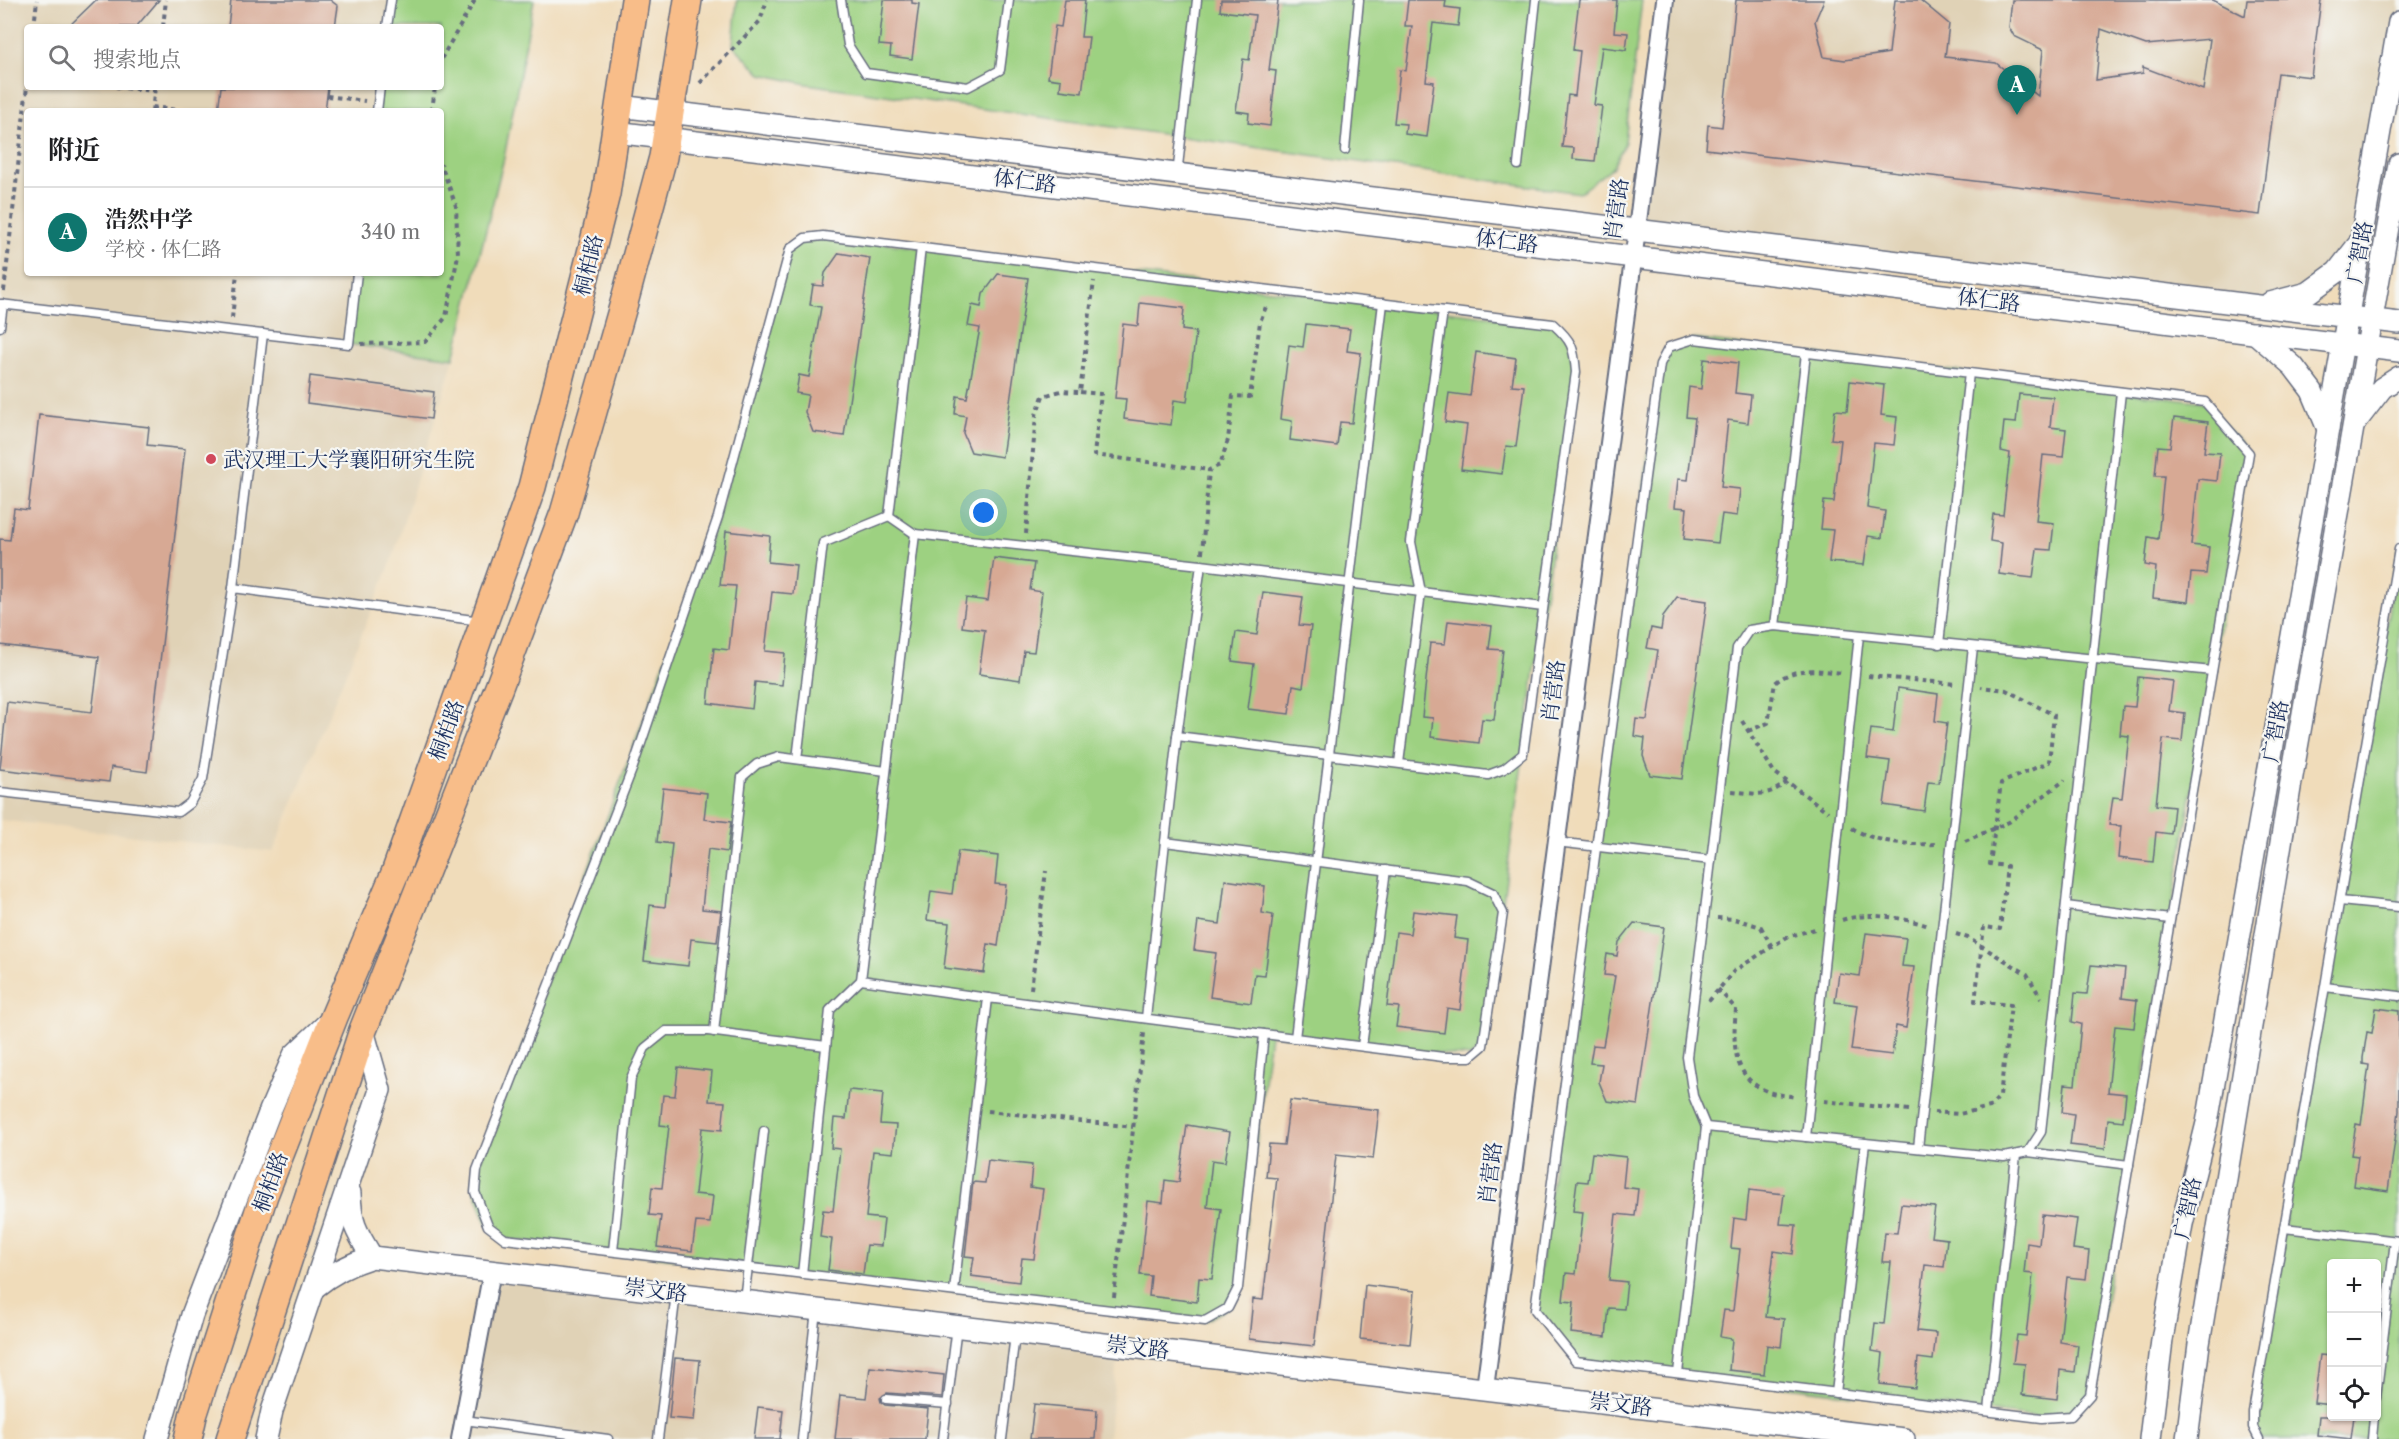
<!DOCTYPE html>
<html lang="zh">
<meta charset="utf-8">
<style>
:root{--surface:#fff;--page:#f2f2f2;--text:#202124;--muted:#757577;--line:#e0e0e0;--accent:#0f766e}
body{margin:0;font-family:"Libre Caslon Text","Noto Serif SC",serif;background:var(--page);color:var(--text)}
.controls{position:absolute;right:18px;bottom:18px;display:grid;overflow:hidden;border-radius:6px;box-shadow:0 2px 4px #0004}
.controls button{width:54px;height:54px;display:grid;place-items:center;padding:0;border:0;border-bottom:2px solid var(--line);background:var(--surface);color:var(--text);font:30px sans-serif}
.you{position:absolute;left:984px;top:513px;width:21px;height:21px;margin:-15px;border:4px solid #fff;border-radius:50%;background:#1a73e8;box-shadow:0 0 0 9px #1a73e833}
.badge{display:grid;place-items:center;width:39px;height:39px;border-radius:50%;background:var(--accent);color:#fff;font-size:20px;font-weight:700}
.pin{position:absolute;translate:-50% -50px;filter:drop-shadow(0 2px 3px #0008)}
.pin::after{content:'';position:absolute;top:32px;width:21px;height:18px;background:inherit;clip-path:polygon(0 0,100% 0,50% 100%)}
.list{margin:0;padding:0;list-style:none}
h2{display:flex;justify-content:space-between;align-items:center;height:78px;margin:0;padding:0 24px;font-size:26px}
h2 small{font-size:20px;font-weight:400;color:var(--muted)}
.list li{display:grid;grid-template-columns:39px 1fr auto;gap:18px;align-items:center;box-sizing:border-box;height:90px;padding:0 24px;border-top:2px solid var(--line)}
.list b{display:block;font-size:22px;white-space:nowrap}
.list p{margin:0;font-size:20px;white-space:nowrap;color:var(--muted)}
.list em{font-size:20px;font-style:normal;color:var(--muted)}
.icon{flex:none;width:33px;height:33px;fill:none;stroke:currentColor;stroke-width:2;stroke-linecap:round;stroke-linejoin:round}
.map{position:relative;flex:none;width:2399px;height:1439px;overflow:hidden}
.search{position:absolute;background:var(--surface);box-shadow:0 2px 4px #0004;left:24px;top:24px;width:420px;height:66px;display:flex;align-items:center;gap:15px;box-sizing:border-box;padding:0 21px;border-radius:6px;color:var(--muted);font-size:22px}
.panel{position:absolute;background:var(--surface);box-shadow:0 2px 4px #0004;left:24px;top:108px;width:420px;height:168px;border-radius:6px}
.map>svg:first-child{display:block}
.built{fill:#e0d2b6;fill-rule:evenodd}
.green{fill:#9dd181;stroke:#5c8070;stroke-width:1.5;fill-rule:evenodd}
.building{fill:#d7a994;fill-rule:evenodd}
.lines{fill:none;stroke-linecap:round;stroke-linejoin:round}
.service-casing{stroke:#666c7e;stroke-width:11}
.minor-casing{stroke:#666c7e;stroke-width:20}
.tertiary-casing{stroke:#666c7e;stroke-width:24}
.primary-casing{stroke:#666c7e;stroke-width:30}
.path{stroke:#666c7e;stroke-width:4;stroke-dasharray:4.5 4.5;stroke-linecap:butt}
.service{stroke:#fff;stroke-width:8}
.minor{stroke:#fff;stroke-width:16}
.tertiary{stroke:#fff;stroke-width:21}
.primary{stroke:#f8bd89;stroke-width:27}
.poi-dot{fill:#d1495b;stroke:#f6f6f2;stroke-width:2}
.labels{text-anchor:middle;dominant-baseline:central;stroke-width:4.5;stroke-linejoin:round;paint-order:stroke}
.street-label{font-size:21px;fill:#1b2f5e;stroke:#f6f6f2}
.poi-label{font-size:21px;fill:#1b2f5e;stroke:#f6f6f2;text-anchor:start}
</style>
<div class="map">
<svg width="2399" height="1439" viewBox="0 0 2399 1439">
<rect width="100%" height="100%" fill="#f6f6f2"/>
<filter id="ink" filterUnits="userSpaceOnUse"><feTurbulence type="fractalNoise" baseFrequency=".0167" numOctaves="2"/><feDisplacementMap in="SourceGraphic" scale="12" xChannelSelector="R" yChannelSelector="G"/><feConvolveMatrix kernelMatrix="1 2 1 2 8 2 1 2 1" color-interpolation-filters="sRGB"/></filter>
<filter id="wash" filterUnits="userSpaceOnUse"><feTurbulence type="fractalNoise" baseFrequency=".008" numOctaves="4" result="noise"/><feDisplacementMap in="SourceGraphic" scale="24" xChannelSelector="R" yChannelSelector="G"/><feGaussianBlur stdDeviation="1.35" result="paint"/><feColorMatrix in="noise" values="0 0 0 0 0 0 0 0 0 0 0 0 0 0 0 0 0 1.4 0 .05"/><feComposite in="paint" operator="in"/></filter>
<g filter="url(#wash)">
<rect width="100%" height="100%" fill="#f0dcba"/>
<g class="built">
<path d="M0,0H534L504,158L454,358L392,560L273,852L0,820ZM27,27H441V87H27ZM27,111H441V273H27Z"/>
<polygon points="1665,0 2399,0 2399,22 2361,242 2337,272 2255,306 1637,230"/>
<polygon points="492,1271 1119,1345 1108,1439 460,1439"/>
</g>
<g class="green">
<polygon points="391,0 534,0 504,158 454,358 349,344 357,273 441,273 441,111 377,111 380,87 441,87 441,27 387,27"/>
<polygon points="737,0 1642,0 1625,142 1613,167 1579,193 807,84 761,74 733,45"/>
<polygon points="824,236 1553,324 1568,337 1576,372 1483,1046 1470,1057 1270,1034 1238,1288 1228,1308 1205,1321 505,1239 488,1226 475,1192 477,1170 718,517 790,249 805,238"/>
<polygon points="1694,339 2205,402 2249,453 2090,1395 2071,1416 2042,1418 1576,1361 1535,1310 1660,364 1669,347"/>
<path d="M2399,549V1439H2259L2253,1412ZM2332,1264H2376V1416H2332Z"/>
</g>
<g id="blocks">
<g class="building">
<polygon points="96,0 159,0 136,27 68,27"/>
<polygon points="231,0 330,0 338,6 335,27 228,27"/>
<polygon points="884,0 912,0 912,3 919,4 912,59 890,56 891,46 879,45"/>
<polygon points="1065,0 1085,0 1081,37 1089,37 1082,93 1060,90 1061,80 1048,78 1055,26 1061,27"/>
<polygon points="1221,0 1278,0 1269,70 1276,71 1270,126 1248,123 1249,113 1236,111 1243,59 1249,60 1255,15 1220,11"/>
<polygon points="1408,0 1446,0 1445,7 1460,9 1458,26 1433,23 1426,81 1434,82 1427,137 1405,134 1406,124 1394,123 1400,70 1406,71 1412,26 1405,26"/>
<polygon points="1579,0 1617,0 1614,32 1628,33 1626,50 1602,47 1594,105 1602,106 1595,161 1573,159 1574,148 1562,147 1568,95 1575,96 1580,51 1573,50"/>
<path d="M1736,0H1824L1815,21L1824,57L1845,60L1889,53L1895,0H1920L1949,24L1945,57L1996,63L2038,96L2043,50L2014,36L2009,27L2012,0H2213L2245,16L2247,0H2321L2311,77L2278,73L2260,215L1706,149L1708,125L1722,127ZM2101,29L2146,45L2210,39L2203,90L2143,67V73L2096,80Z"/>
<polygon points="221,87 328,87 325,111 218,111"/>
<polygon points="839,253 870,258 844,436 813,432 805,412 808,395 796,393 799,375 809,377 821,307 810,305 813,285 823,286 825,273"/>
<polygon points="998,274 1028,278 1002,457 971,452 963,433 966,416 955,414 957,396 967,398 980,328 968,326 972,305 981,307 983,294"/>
<polygon points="1140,303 1184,308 1182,330 1196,332 1187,402 1174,400 1171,425 1124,419 1126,399 1115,398 1123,324 1138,326"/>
<polygon points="1306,324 1350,329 1347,351 1361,353 1352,423 1340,422 1337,446 1290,440 1292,421 1280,419 1289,345 1303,347"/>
<polygon points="1476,352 1516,358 1512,385 1524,386 1516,447 1506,446 1502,474 1461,469 1467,425 1445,422 1449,393 1470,396"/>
<polygon points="1704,359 1738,363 1735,393 1751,395 1748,423 1728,420 1721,487 1740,489 1737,516 1722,514 1718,543 1684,539 1687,508 1675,507 1678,479 1688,480 1695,418 1686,417 1689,387 1701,389"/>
<polygon points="310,376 434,392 431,419 307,403"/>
<polygon points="1850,381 1884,385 1881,415 1897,417 1894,445 1874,443 1867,508 1885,511 1882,538 1868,536 1864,565 1829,562 1833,530 1821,529 1824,501 1834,502 1841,440 1831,439 1835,410 1847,411"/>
<polygon points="2019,394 2053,397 2050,427 2066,429 2063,457 2043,455 2036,521 2054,523 2051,550 2037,549 2033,578 1999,574 2002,543 1990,541 1993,514 2003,515 2010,453 2001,451 2004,422 2016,423"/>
<polygon points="39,415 149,427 147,445 185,449 147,772 111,767 109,782 0,769 7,702 92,712 99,657 0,645 0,539 10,540 14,508 28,510"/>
<polygon points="2174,418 2208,422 2204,452 2220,453 2217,481 2198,479 2191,545 2209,547 2206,574 2191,573 2188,602 2153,598 2156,567 2145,565 2148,537 2158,539 2164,476 2155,476 2158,446 2170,447"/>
<polygon points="726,531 770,536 768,562 796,565 793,594 772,592 765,651 785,653 782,685 755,682 752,709 708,703 714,648 729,650 736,586 720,585"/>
<polygon points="994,558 1034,563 1030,590 1042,592 1034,652 1024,651 1020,680 979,674 985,630 962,627 966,598 988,601"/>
<polygon points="1263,592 1303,597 1299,625 1311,626 1303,687 1293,685 1289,714 1248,709 1254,664 1232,661 1236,632 1257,635"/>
<polygon points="1677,597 1707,601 1682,779 1650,775 1643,756 1645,738 1634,736 1636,719 1647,720 1658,650 1647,648 1651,628 1661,630 1663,616"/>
<polygon points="1448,621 1492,626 1489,649 1503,650 1494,720 1482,719 1479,743 1431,737 1433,718 1422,717 1430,643 1445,644"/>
<polygon points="2138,677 2173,681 2169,711 2185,713 2182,741 2163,739 2156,805 2174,807 2171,834 2156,832 2153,862 2118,858 2121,826 2109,825 2113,797 2122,798 2129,736 2120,735 2123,706 2135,707"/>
<polygon points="1898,688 1938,694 1935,721 1947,723 1939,783 1928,782 1924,811 1884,805 1890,761 1867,758 1871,729 1893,732"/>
<polygon points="663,788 707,793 704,819 731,822 727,852 708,849 702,909 721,911 717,942 691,939 688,966 644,961 650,905 665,907 672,844 657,842"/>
<polygon points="958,851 998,856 995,884 1006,885 998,946 988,944 984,973 944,968 949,923 927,920 931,891 952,894"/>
<polygon points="1225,880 1265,886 1262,913 1273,915 1265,975 1255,974 1251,1003 1210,997 1216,953 1194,950 1198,921 1220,924"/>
<polygon points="1413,911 1457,916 1454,938 1468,940 1460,1010 1447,1008 1444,1033 1396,1027 1399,1007 1387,1006 1396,932 1410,934"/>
<polygon points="1634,923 1664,927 1638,1105 1607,1101 1599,1082 1602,1064 1590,1063 1593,1045 1603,1046 1615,976 1604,975 1607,954 1617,956 1619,942"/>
<polygon points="1866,933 1906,938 1902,966 1914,967 1906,1028 1896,1026 1892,1055 1851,1050 1857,1005 1835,1002 1839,973 1860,976"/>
<polygon points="2091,965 2125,968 2122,998 2137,1000 2134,1028 2115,1026 2108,1092 2126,1094 2123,1121 2108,1119 2105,1149 2070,1145 2074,1114 2062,1112 2065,1084 2075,1085 2081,1024 2072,1022 2075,993 2087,994"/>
<polygon points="2376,1008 2399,1011 2399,1111 2388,1191 2354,1186 2358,1156 2351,1155 2356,1124 2361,1125 2369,1065 2363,1064 2363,1058 2367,1032 2372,1033"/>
<polygon points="678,1067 712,1071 709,1101 725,1102 722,1130 702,1128 695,1194 713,1196 710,1223 696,1222 692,1251 657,1247 661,1216 649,1215 652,1187 662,1188 669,1126 660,1125 663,1095 675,1096"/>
<polygon points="849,1090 883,1093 880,1124 896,1125 893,1153 873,1151 866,1217 884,1219 881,1246 867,1245 863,1274 828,1270 832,1239 820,1237 823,1210 833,1211 840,1149 831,1148 834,1118 846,1119"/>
<polygon points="1290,1100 1379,1110 1373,1159 1336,1155 1314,1346 1249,1339 1253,1299 1263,1300 1277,1178 1266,1177 1269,1144 1284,1145"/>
<polygon points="1187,1125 1230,1132 1225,1162 1212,1160 1207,1207 1221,1209 1212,1279 1199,1278 1197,1302 1149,1296 1151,1276 1140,1275 1148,1201 1163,1203 1165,1180 1179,1182"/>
<polygon points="1592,1153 1626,1157 1623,1187 1638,1189 1635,1216 1616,1214 1609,1280 1627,1282 1624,1309 1609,1308 1606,1337 1571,1333 1574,1302 1563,1301 1566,1273 1576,1274 1583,1212 1573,1211 1577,1181 1588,1182"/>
<polygon points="988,1160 1032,1165 1030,1187 1043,1189 1034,1259 1022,1258 1019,1282 971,1276 974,1257 965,1256 973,1182 985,1183"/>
<polygon points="1749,1190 1784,1194 1780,1224 1796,1225 1793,1254 1774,1251 1766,1317 1784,1319 1781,1347 1767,1345 1764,1374 1729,1370 1732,1339 1720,1337 1724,1310 1733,1311 1740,1249 1731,1248 1734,1218 1746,1220"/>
<polygon points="1901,1204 1935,1207 1931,1237 1947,1239 1944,1267 1925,1265 1917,1331 1936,1333 1933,1360 1918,1358 1915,1388 1880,1384 1883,1353 1872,1351 1875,1323 1884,1324 1891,1262 1882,1262 1885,1232 1897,1233"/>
<polygon points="2042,1215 2077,1219 2073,1249 2089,1251 2086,1279 2067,1277 2060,1342 2078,1345 2075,1372 2060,1370 2057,1399 2022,1395 2025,1364 2013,1363 2017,1335 2026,1336 2033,1274 2024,1273 2027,1243 2039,1245"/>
<polygon points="1365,1285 1415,1291 1410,1344 1360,1339"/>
<polygon points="2320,1355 2331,1356 2331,1405 2314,1403"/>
<polygon points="675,1358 700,1360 694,1420 669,1418"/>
<polygon points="870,1367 944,1375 942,1397 887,1393 880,1398 881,1402 885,1405 928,1409 925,1439 835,1439 840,1395 866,1398"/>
<polygon points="1034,1404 1097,1410 1095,1439 1030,1439"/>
<polygon points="758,1407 783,1410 780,1439 754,1439"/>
<polygon points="2319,1416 2354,1416 2351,1439 2317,1435"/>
</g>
</g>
</g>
<g filter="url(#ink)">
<use href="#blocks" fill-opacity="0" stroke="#666c7e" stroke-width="1.5"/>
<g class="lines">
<g class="service-casing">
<g id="service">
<polyline points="841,0 848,45 866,73 968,87 1000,70 1009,0"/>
<polyline points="387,27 391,0"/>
<polyline points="377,111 380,87"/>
<polyline points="1345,150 1359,0"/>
<polyline points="1518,165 1536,0"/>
<polyline points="1177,175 1197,0"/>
<path d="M823,236L1553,324C1572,341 1574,347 1576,372L1523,754L1504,769L1488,775L1177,736L1165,842L1468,881L1493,893L1503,913L1483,1046L1470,1057H1443L1264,1034L1238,1288L1228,1308L1205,1321L505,1239L488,1226L475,1192L477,1170L633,767L718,517L790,249L805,238Z"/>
<polyline points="0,304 349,344 357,273"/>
<polyline points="0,327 3,304"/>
<polygon points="1694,339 2205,402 2249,453 2090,1395 2071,1416 2042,1418 1576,1361 1535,1310 1660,364 1669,347"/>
<path d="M2121,392C2095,639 2068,885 2041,1132L2028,1152L2004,1157L1706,1127L1693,1096L1687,1057L1737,648L1749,630L1775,626L2212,671"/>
<polyline points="915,534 1201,565 1177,736"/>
<polyline points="1201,565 1543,607"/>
<polyline points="233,588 263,334"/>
<polyline points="1775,626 1806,353"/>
<polyline points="1939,644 1969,373"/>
<polyline points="797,759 823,543 889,516"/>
<polyline points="1399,763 1421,592 1411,542 1443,311"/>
<polyline points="0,792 178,812 190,803 203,779 233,588 481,621"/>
<polyline points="1556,842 1711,860"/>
<polyline points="2340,901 2399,907"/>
<polyline points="2066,906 2170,919"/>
<polyline points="861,980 988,998"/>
<polyline points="2325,987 2399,996"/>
<polyline points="1146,1018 1165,842"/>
<polyline points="714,1032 742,777 757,764 779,757 886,771"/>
<polyline points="1295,1038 1383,303"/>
<polyline points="1362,1046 1386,870"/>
<polyline points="1806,1137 1859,635"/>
<polyline points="1918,1148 1973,647"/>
<polyline points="2028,1152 2129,1165"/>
<polyline points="2284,1228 2399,1241"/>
<polyline points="613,1251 631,1078 645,1048 666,1031 708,1031 826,1046"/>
<polyline points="802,1274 830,1010 861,980 915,534 889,516 921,248"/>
<polyline points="954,1291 988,998 1264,1034"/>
<polyline points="744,1300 764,1131"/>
<polyline points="1678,1373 1706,1127"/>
<polyline points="1836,1393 1865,1143"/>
<polyline points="2376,1398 2395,1241"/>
<polyline points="886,1399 948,1404"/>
<polyline points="1989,1411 2016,1155"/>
<polyline points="464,1420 608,1439"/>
<polyline points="658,1439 676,1293"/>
<polyline points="802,1439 816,1310"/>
<polyline points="943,1439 957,1326"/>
<polyline points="1002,1439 1015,1335"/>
<polyline points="2259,1439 2253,1427 2253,1412 2399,549"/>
<polyline points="2372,1439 2374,1416"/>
</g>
</g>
<g class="minor-casing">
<g id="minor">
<polyline points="1485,1388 1637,230 1665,0"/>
<polyline points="460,1439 492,1271"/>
</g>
</g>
<g class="tertiary-casing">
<g id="tertiary">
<polyline points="619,106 2399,323"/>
<polyline points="615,132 2399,351"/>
<polyline points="2270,303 2308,293 2337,272 2358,245"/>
<polyline points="2255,333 2293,366 2312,391 2328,429"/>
<polyline points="2355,423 2382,388 2399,377"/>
<polyline points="372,1257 1904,1439"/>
<path d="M314,1288C332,1273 349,1264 372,1257C356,1231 351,1224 350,1193"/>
<polyline points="157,1439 192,1315 270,1111 294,1055 331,1020"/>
<polyline points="266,1439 272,1411 380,1090 363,1030"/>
<polyline points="2150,1439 2162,1340 2182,1224 2207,1123 2399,22"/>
<polyline points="2187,1439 2199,1344 2290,788 2399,164"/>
</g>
</g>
<g class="primary-casing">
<g id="primary">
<polyline points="188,1439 193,1416 264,1195 334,1017 395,873 532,487 606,194 635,0"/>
<polyline points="230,1439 363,1030 499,687 564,513 624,303 663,157 688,0"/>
</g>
</g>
<g class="path">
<polyline points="34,27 37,0"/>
<polyline points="163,27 166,0"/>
<polyline points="441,59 475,0"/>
<polyline points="700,83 760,21 767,0"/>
<polyline points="116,87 154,91"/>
<polyline points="327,96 365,101"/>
<polyline points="152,107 186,111"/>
<polyline points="152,111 155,87"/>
<polyline points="432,111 435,87"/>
<polyline points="4,291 27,86"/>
<polyline points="232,318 237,273"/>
<polyline points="361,344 425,342 446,317 458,255 456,206 441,164"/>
<polyline points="1080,392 1101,394 1094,455 1209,470"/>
<polyline points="1026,534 1036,415 1043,396 1061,391 1080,392 1094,281"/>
<polyline points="1202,553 1209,470 1220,465 1228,440 1233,396 1250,397 1260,322 1267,304"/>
<polyline points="1868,676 1956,684"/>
<polyline points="1742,721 1774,772 1828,812"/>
<path d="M1748,731L1768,723L1775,683C1795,666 1817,670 1842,673"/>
<path d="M1732,791C1757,794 1766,798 1787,782"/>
<path d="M1852,828C1876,843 1909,845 1937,844"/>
<polyline points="1965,841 2009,822 2065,780"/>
<polyline points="1717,918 1735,919 1761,927 1772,947"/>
<path d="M1842,920C1868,912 1902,917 1929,926"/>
<polyline points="1956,934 1968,938 2027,974 2041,998"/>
<polyline points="1031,989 1046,871"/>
<path d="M1718,989L1736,1009C1733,1041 1731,1077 1767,1091C1775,1095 1786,1095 1795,1097"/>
<polyline points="1709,1001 1734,971 1787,937 1815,929"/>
<polyline points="1824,1101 1909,1110"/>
<polyline points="988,1111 1133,1127"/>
<polyline points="1934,1112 1959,1114 1990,1107 2000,1096 2011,1005 1975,1001 1984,927 2000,929 2007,866 1990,864 2001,783 2049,762 2054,715 2006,690 1981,687"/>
<polyline points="1114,1297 1144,1033"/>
</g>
<use href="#service" class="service"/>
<use href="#minor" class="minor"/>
<use href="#tertiary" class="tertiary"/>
<use href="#primary" class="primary"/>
</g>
</g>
<circle class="poi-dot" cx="211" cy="459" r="6"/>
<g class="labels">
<g class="street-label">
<text transform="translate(1025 181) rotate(7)">体仁路</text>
<text transform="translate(1616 209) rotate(-82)">肖营路</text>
<text transform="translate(1507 241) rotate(7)">体仁路</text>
<text transform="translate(2359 252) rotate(-80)">广智路</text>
<text transform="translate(588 265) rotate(-76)">桐柏路</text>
<text transform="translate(1989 300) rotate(7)">体仁路</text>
<text transform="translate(1553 691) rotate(-83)">肖营路</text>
<text transform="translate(446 730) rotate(-70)">桐柏路</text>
<text transform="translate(2275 731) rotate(-80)">广智路</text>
<text transform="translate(1490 1173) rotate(-83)">肖营路</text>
<text transform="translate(270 1182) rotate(-70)">桐柏路</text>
<text transform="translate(2187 1208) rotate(-78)">广智路</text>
<text transform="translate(656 1290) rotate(7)">崇文路</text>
<text transform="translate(1138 1347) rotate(7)">崇文路</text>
<text transform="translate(1621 1404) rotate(7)">崇文路</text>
</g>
<g class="poi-label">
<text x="223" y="459">武汉理工大学襄阳研究生院</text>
</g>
</g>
</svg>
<div class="controls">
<button>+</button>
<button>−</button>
<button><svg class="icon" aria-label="locate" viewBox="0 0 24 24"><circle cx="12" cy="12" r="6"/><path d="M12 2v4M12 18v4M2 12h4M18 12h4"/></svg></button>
</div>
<div class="you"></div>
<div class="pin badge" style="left:2017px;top:115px">A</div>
<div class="search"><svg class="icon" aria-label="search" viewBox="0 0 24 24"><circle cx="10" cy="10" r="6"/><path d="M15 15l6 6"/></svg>搜索地点</div>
<section class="panel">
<h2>附近<small></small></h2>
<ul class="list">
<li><span class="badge">A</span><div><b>浩然中学</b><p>学校 · 体仁路</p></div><em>340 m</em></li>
</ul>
</section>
</div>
